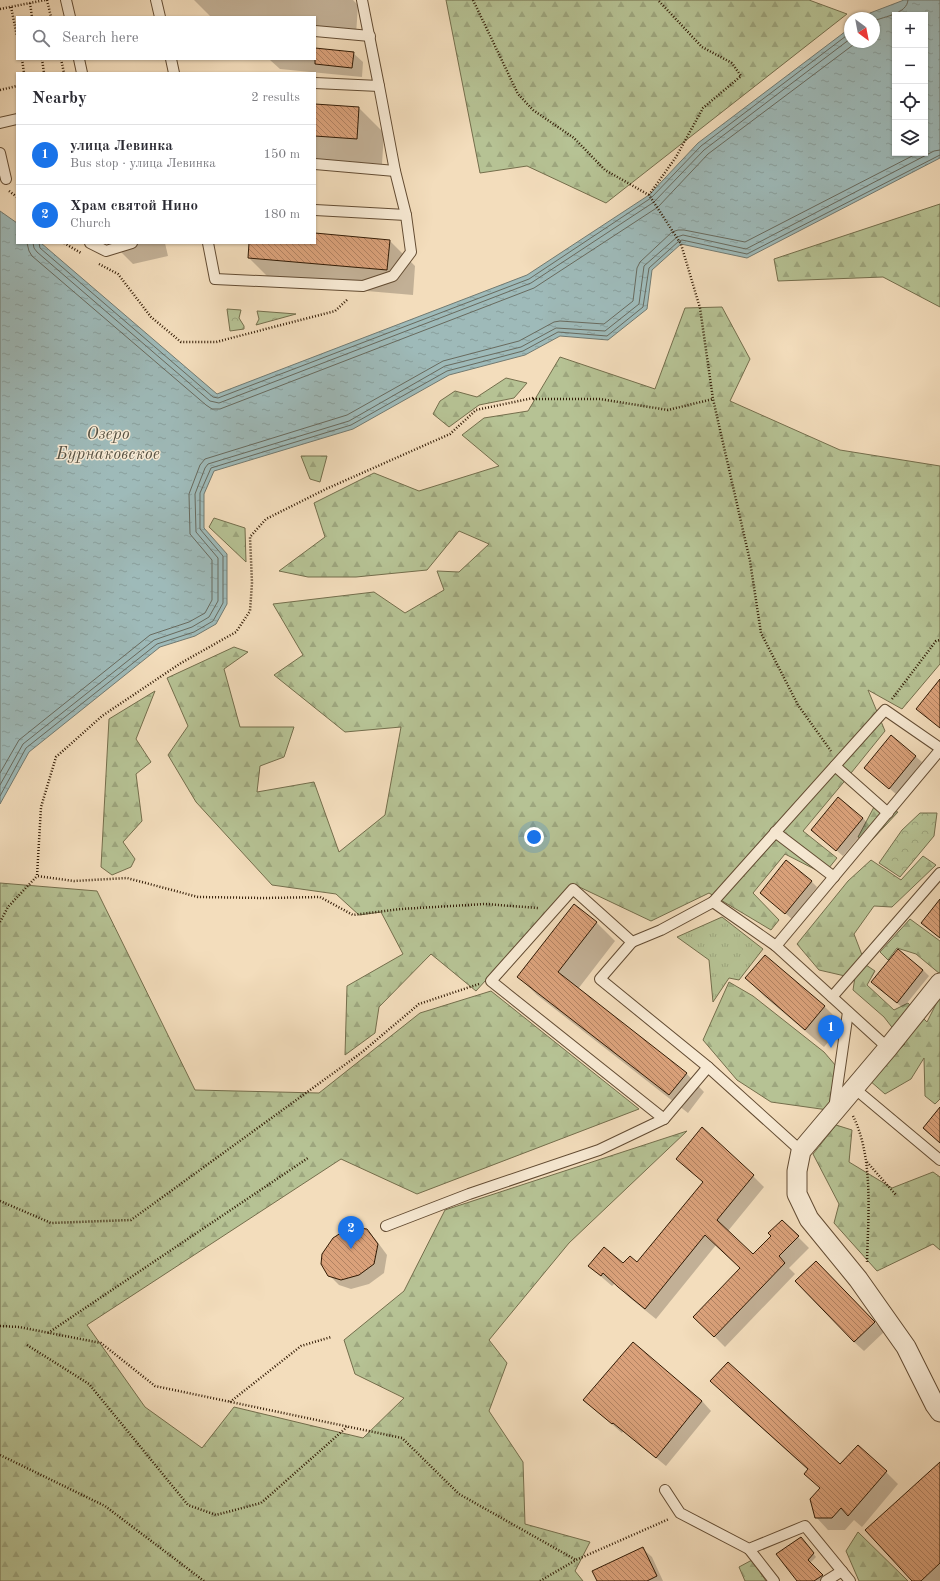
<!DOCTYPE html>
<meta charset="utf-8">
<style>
:root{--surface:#fff;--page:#f2f2f3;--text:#2b2b33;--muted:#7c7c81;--line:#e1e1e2;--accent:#1a73e8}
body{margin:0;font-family:"Old Standard TT",serif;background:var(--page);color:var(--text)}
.controls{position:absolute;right:12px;top:12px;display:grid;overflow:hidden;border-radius:0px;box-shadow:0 1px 3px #0004}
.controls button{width:36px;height:36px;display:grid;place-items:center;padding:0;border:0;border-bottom:1px solid var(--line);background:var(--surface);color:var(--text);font:20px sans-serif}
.compass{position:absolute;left:844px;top:12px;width:36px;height:36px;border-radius:50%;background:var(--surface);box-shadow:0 1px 3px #0004;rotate:148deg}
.you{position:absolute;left:534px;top:837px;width:14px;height:14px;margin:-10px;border:3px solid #fff;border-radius:50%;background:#1a73e8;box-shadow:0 0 0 6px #1a73e833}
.badge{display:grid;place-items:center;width:26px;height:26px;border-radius:50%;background:var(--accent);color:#fff;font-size:13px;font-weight:700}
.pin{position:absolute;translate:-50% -33px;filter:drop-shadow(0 1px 2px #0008)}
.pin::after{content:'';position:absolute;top:21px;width:14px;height:12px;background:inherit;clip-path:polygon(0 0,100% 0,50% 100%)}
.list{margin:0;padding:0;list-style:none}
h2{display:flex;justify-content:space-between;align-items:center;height:52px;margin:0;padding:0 16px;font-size:17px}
h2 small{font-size:13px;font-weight:400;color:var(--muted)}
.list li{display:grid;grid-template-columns:26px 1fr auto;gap:12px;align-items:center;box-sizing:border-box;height:60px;padding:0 16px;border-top:1px solid var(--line)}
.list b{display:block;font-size:15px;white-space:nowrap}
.list p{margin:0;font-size:13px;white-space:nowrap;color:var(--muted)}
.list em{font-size:13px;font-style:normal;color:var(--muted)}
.icon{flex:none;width:22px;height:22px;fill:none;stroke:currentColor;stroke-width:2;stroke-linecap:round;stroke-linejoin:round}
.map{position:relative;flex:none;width:940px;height:1581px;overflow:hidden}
.search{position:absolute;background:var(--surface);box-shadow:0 1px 3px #0004;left:16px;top:16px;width:300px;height:44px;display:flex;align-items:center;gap:10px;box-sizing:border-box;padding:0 14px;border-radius:0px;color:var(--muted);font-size:15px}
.panel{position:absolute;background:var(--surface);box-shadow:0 1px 3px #0004;left:16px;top:72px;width:300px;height:172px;border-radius:0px}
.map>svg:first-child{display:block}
.grass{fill:url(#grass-tufts);stroke:#746e4c}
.forest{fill:url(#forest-firs);stroke:#746e4c}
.park{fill:url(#park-crowns);stroke:#746e4c}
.water{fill:url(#water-ripples);stroke:#727a71;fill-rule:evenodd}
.shadow{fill:#0003}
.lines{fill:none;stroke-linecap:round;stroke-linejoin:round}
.shore{stroke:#686a5e;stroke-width:1}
.building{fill:url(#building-back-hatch);stroke:#311a04}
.service-casing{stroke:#624b32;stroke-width:12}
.minor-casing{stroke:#624b32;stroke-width:21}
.path{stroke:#311a04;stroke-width:2.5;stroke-dasharray:1 2;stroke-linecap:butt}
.service{stroke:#f7e9d3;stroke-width:10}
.minor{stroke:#f7e9d3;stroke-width:19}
.labels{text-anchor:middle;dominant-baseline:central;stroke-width:3;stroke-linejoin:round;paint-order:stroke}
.water-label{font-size:17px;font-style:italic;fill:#575243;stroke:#f7e9d3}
</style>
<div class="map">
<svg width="940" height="1581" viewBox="0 0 940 1581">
<defs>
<pattern id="grass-tufts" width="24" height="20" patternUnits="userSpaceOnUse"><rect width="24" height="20" fill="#b6c294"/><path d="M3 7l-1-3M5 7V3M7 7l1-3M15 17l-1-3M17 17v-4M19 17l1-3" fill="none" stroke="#9da67e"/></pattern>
<pattern id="forest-firs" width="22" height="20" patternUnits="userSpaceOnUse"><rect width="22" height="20" fill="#b6c294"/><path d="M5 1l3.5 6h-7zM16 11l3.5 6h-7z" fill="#9da67e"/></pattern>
<pattern id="park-crowns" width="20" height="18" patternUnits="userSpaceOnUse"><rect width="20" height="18" fill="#b6c294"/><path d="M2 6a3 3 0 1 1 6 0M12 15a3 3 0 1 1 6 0" fill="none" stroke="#9da67e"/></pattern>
<pattern id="water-ripples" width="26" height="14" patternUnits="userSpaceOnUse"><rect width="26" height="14" fill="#9ebab9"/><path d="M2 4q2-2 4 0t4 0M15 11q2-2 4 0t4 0" fill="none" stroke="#899f9d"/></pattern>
<pattern id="building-back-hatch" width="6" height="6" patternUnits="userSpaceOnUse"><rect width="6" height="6" fill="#daa17a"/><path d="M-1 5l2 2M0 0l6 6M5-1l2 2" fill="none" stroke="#b18262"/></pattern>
</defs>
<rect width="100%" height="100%" fill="#f3ddbc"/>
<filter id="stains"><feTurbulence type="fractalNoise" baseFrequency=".005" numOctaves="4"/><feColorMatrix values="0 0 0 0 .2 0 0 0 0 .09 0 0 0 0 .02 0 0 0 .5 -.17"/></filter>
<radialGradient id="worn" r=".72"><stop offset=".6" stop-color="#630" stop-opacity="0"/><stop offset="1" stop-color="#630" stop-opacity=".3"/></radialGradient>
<polygon class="grass" points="722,917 763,949 739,980 729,978 713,1002 709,960 677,937"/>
<g class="forest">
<polygon points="446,0 809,0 847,14 606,203 527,166 480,173"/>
<polygon points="940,204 940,307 883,277 778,281 774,259"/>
<polygon points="722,307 750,359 730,401 840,450 940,466 940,664 902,709 868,690 885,731 843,783 803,831 837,858 824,874 785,854 753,893 779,920 771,930 709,893 651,921 573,884 476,991 431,954 379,1007 375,1033 345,1055 347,986 403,954 381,912 359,915 336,894 272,885 196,802 168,755 188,726 167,678 234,647 248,652 224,669 240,727 294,727 284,757 260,766 257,792 314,782 339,852 385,815 401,727 345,732 274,675 303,655 273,604 374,592 405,613 444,590 437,571 459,572 489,544 459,531 427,570 356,577 308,577 279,571 325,537 314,503 374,473 419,491 499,466 462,435 484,418 528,411 560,357 655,389 685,308"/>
<polygon points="506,378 527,383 514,398 479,405 449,427 433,414 440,401 455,391 477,397"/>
<polygon points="301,456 327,456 320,482 310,479"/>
<polygon points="214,518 245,528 246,562 209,527"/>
<polygon points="155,691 136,739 151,762 136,774 142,821 123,842 135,859 131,867 112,875 101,867 109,719"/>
<polygon points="874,807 898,812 870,842 858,837"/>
<polygon points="923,856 936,865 892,907 874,906 854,934 862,955 845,976 819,970 797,944 848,881 871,860 901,880"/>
<polygon points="0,883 97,891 195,1090 319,1093 420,1013 491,991 639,1109 417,1194 341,1159 87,1325 145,1407 202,1448 234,1407 363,1438 404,1398 355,1374 344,1340 404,1291 445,1210 687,1131 569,1243 489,1340 507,1363 489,1411 523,1462 525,1524 590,1542 575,1571 583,1581 0,1581"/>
<polygon points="910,919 940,941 940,974 916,954 897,948 888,960 880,952"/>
<polygon points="866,965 875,971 867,985 894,1010 908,1003 927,1022 940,996 940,1099 935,1104 925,1096 924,1058 911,1079 885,1094 869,1080 905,1044 884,1017 853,990 855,977"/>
<polygon points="729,982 753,996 824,1052 836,1066 828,1110 771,1102 737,1080 703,1040"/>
<polygon points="836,1125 852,1130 849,1162 892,1188 933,1172 940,1177 940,1250 933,1244 877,1271 834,1223 839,1204 813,1154"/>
<polygon points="858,1532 908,1581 859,1581 846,1551"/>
<polygon points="752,1560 766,1581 745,1581 739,1567"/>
</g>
<g class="park">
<polygon points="227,309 241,310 239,318 244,326 244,329 230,331"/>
<polygon points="257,311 296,314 256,325 259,319"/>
<polygon points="920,813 937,813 934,836 900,877 879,863 902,830"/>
</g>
<path class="water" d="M904,0H940V158L747,258L681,244L652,270L647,309L608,340L560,336L525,355L449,375L353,429L214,471L204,494V528L227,554V604L216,624L195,636L160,647L29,752L0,804V211L17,223V243H41L217,394L527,275L649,195L698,143L850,28V42H874V18H863L870,13ZM895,15H925V153H895Z"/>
<g class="shadow">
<polygon points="194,0 353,0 358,5 356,35 315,31 315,17 211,17"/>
<polygon points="315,49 353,53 363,62 362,77 280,69 270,60 315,59"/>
<polygon points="315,105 359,108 384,133 382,164 315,159"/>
<polygon points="315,234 390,241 415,266 413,295 274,283 249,258 250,243 315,243"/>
<polygon points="112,243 165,243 168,256 133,264"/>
<polygon points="915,756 922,762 896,794 865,768"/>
<polygon points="863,818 869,825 843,856 812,830"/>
<polygon points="811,881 817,887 792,919 761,893"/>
<polygon points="575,906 597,923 615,941 578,989 686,1073 704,1092 688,1113 537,995 519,977"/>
<polygon points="766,956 825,1007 843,1025 824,1047 765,997 746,978"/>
<polygon points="923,970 929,976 903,1008 878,988"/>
<polygon points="677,1158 753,1176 764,1187 728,1231 753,1255 772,1236 782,1221 809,1248 789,1268 795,1274 725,1347 705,1327 741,1268 716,1245 656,1319 630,1298 615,1283 612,1286 589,1266 637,1264 704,1183"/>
<polygon points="367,1230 376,1240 387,1255 384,1273 369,1284 351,1289 339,1285 329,1275"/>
<polygon points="826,1271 884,1332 864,1351 854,1342"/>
<polygon points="724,1394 840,1465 886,1472 898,1484 862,1527 854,1520 845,1530 828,1530 816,1517 821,1488 808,1470"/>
<polygon points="584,1400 702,1401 711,1411 666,1466 623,1431 622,1433"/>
<polygon points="940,1466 940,1581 914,1581"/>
<polygon points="804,1541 816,1557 810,1563 825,1578 821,1581 798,1581"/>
<polygon points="642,1548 652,1557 663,1581 598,1581"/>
</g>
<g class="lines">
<g class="shore">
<path d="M874,21C885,16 907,14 908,0"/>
<polyline points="27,243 29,251 32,256 206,405 212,409 220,409 534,288 658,207 708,154 857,42"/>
<polyline points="33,243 34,248 37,252 210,401 219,403 531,283 654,202 704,150 850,39"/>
<polyline points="39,243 40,248 213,397 218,398 529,279 651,198 701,146 850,33"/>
<polyline points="0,773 19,740 150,635 189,622 205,613 212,600 212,560 190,534 189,494 200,465 205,459 347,415 443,361 519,341 554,322 560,321 604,324 633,301 637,268 640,262 672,232 678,230 684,230 745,242 918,153"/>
<polyline points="0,785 23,744 154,640 192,627 209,617 218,601 218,558 196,532 195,494 205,468 208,464 349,421 445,366 521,347 556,328 605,331 639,304 644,266 677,237 683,235 746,249 934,151 940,150"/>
<polyline points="0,796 26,748 157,644 194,632 213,621 223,603 223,556 200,529 200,493 211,468 351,425 447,371 523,351 558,332 607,336 643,307 649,268 679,241 682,240 747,254 940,155"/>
</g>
</g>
<g class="building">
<polygon points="315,48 354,52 352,68 315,64"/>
<polygon points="315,104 359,107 357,139 315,136"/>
<polygon points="315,233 390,240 387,270 248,258 249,243 315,243"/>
<polygon points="940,679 940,728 916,709"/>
<polygon points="891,735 916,756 889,789 864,768"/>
<polygon points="838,797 863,818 836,851 811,830"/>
<polygon points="786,860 812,881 785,914 760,893"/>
<polygon points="940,899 940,938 921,923"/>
<polygon points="574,904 597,922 558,972 687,1073 669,1095 517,977"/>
<polygon points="898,949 923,970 897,1003 871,982"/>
<polygon points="765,955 825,1006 805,1030 745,978"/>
<polygon points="940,1107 940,1143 923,1128"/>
<polygon points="702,1127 754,1175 717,1220 753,1254 771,1236 768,1233 782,1220 799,1236 779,1256 785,1263 714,1337 693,1317 740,1268 705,1235 645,1309 618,1287 603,1273 601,1276 588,1266 604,1247 623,1263 630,1256 637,1262 703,1182 676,1159"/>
<polygon points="350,1227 367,1229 378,1244 374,1264 359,1275 341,1280 328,1276 321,1264 322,1254 333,1238"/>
<polygon points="816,1261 875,1322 854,1342 795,1281"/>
<polygon points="633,1342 702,1401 656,1458 613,1423 612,1424 583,1400"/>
<polygon points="728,1362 840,1464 858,1445 887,1471 848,1516 841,1508 832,1518 815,1518 810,1499 820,1488 804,1474 808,1469 710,1381"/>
<polygon points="940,1462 940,1563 921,1581 912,1581 865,1530"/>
<polygon points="801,1537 814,1553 808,1560 823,1575 814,1581 797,1581 776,1554"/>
<polygon points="643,1547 657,1576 647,1581 597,1581 592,1571"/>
</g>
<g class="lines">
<g class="service-casing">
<g id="service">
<polyline points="66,0 70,17"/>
<polyline points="156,0 160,17"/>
<polyline points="315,31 370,36"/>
<polyline points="79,59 82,73"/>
<polyline points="171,59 174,73"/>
<polyline points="315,83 379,86 362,0"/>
<polyline points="0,123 17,119"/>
<polyline points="0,153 6,179"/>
<polyline points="315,164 395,171"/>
<polyline points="315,210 406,215"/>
<polyline points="90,243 106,251 132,243"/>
<polyline points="208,243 215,279 363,286 393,276 411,252 406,215 395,171 379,86"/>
<polyline points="835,766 888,813"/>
<polyline points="775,832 834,877"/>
<polyline points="713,902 885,710 940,748"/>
<polyline points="632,942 600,979 708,1067"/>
<polyline points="776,946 888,1048"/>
<polyline points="832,997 940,873"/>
<polyline points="854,1088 940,1160"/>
<polyline points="834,1109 848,1012"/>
<polyline points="801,1151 708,1067 664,1119 491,981 573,889 632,942 661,930 713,902 776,946 940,750"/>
<polyline points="386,1226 469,1194 599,1150 664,1119"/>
<polyline points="665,1490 680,1513 749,1549 805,1526 850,1581"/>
<polyline points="749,1549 774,1581"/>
<polyline points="826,1581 842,1571"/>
</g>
</g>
<g class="minor-casing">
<polyline id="minor" points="940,983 888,1048 801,1151 797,1171 797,1194 809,1219 858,1279 906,1347 935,1405 940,1412"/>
</g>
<g class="path">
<polyline points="47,0 51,17"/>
<polyline points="473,0 518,94 533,110 574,138 605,170 649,195 681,244 700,308 713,399"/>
<polyline points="30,3 32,17"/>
<polyline points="11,7 17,36"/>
<polyline points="0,9 45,0"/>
<polyline points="22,59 24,73"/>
<polyline points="42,59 44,73"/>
<polyline points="61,59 64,73"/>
<polyline points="0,90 17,86"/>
<polyline points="9,191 17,197"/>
<polyline points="649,195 676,157 703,108 741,76 732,63 702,47 658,0"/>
<polyline points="64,243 81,253"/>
<polyline points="99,264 118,274 151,317 181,342 216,342 335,311 348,299"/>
<polyline points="533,398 476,410 450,434 326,489 266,519 250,537 252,583 250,611 236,632 181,663 102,716 56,757 41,807 37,876 74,881 127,878 198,897 265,898 320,897 353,915 401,909 485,904 538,908"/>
<polyline points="533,399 600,399 668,410 713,399 750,561 761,633 798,705 831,751"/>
<polyline points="892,699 936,641 940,640"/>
<polyline points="0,922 8,907 37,876"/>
<path d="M853,1116C874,1158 868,1217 867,1263"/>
<polyline points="867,1162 896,1195"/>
<polyline points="0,1201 51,1223 131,1220 361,1053 419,1004 479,984"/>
<polyline points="0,1326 19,1327 101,1343 155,1386 402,1438 459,1494 576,1560"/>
<polyline points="48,1333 308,1158"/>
<polyline points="27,1345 89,1384 188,1505 216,1515 261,1503 347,1427"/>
<polyline points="230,1402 301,1346 331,1337"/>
<polyline points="0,1455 105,1506 204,1581"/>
<polyline points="540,1581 576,1560 669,1519"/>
</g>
<use href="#service" class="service"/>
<use href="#minor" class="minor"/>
</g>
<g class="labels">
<g class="water-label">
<text x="108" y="434">Озеро<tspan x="108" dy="20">Бурнаковское</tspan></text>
</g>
</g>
<rect width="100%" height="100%" filter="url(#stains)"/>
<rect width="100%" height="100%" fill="url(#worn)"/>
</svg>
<div class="controls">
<button>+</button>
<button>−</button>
<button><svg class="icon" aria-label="locate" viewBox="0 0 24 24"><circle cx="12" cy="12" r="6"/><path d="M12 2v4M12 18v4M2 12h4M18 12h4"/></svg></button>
<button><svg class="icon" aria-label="layers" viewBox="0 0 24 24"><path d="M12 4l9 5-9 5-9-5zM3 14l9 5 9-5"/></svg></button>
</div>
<svg class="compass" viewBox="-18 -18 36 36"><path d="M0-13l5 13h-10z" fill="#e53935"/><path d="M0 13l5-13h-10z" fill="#7c7c81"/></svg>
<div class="you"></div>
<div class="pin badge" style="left:831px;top:1048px">1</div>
<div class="pin badge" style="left:351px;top:1249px">2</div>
<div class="search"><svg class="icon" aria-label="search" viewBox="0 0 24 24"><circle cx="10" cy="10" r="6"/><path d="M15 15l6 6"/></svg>Search here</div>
<section class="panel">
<h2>Nearby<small>2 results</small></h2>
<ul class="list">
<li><span class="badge">1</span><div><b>улица Левинка</b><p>Bus stop · улица Левинка</p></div><em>150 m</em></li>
<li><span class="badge">2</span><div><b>Храм святой Нино</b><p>Church</p></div><em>180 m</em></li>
</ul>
</section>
</div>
